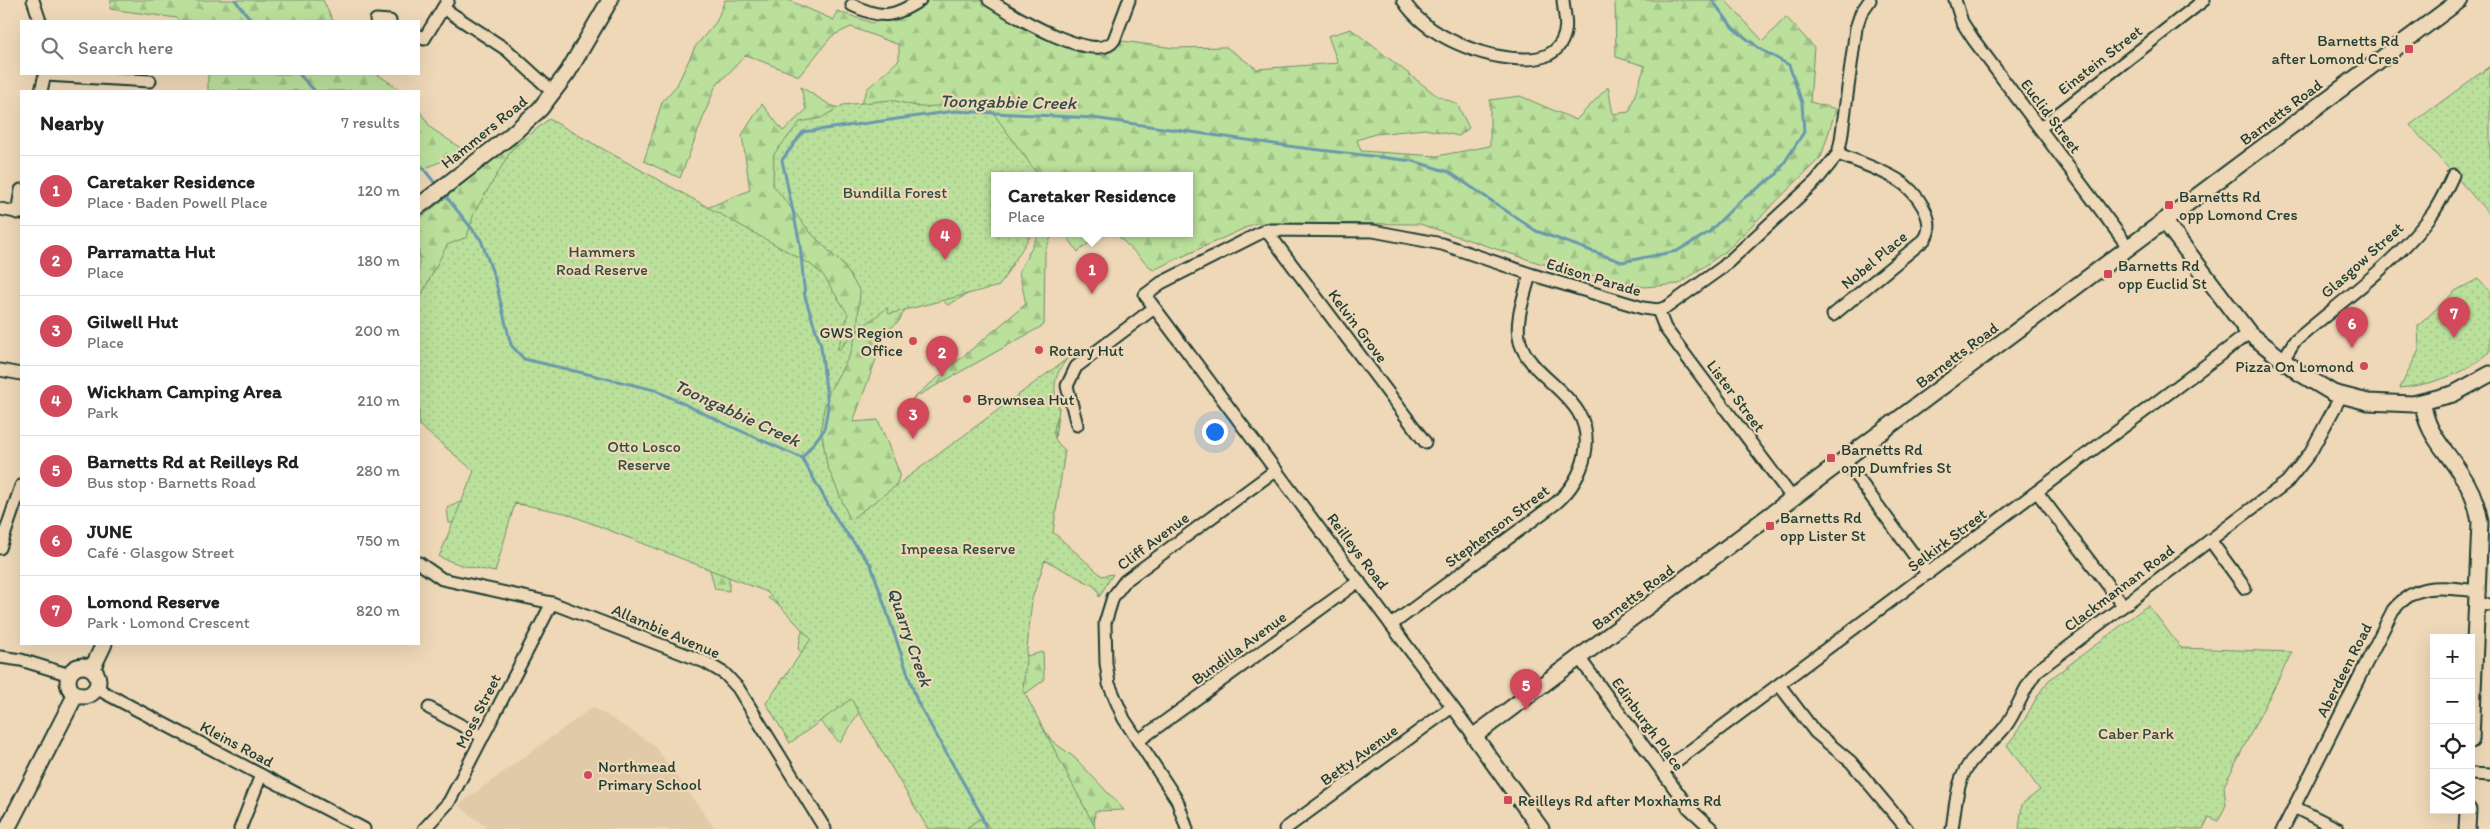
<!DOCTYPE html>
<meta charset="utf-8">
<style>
:root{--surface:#fff;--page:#f2f2f2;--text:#222;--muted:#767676;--line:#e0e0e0;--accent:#d1495b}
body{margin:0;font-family:Itim,sans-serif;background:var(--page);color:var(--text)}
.controls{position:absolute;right:15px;bottom:15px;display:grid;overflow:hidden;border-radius:0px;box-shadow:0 5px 20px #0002}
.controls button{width:45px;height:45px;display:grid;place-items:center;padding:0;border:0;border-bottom:1px solid var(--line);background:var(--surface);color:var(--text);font:25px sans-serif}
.you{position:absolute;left:1214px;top:431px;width:18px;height:18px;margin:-12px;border:4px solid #fff;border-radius:50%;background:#1a73e8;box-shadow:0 0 0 8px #1a73e833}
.badge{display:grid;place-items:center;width:32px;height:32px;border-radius:50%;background:var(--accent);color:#fff;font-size:16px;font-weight:700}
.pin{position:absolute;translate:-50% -41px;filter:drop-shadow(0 1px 2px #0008)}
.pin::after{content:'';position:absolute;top:26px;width:18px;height:15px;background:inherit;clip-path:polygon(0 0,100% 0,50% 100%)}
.popup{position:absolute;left:991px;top:172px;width:202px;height:65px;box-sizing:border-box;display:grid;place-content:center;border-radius:0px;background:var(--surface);filter:drop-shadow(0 1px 4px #0005);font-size:16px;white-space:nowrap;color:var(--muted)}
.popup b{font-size:19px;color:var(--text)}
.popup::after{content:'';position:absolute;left:50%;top:100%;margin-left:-10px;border:10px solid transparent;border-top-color:var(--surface)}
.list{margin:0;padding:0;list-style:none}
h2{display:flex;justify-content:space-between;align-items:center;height:65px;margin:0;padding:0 20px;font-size:21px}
h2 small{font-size:16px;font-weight:400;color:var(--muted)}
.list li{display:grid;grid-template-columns:32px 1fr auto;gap:15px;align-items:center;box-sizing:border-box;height:70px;padding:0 20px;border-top:1px solid var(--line)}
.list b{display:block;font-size:19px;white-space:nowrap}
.list p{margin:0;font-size:16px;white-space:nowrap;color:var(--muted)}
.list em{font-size:16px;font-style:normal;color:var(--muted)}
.icon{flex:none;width:28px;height:28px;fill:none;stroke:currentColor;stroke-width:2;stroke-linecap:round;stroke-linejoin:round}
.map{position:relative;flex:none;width:2490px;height:829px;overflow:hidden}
.search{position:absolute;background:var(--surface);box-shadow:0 5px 20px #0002;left:20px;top:20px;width:400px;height:55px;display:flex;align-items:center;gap:12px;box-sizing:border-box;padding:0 18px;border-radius:0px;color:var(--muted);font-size:19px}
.panel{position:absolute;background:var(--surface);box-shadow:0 5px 20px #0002;left:20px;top:90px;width:400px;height:555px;border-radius:0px}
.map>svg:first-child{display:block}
.built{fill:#e0caa7}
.forest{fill:url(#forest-firs);stroke:#6d8e68}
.park{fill:url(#park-dots);stroke:#6d8e68}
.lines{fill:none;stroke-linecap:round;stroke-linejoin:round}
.stream{stroke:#6b98ad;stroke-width:3}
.street-casing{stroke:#1f3d34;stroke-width:15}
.secondary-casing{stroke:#1f3d34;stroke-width:19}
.street{stroke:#eed8b7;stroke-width:11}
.secondary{stroke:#eed8b7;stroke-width:15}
.poi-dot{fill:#d1495b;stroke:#eed8b7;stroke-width:2}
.labels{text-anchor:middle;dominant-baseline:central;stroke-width:4.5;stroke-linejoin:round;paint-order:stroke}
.poi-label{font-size:16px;fill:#1f3d34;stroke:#eed8b7;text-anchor:start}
.street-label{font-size:16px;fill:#1f3d34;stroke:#eed8b7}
.park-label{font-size:16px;fill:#2f4d3e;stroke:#eed8b7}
.water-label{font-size:18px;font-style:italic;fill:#2c4c48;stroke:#eed8b7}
</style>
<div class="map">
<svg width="2490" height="829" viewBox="0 0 2490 829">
<defs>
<pattern id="forest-firs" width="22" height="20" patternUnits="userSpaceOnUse" patternTransform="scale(1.25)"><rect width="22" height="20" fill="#bbe09b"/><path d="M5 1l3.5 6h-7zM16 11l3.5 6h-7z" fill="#a0c186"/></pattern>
<pattern id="park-dots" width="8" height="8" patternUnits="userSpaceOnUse" patternTransform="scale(1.25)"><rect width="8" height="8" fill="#bbe09b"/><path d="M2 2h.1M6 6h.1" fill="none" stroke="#a0c186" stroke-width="1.8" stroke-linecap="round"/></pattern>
</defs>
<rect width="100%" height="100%" fill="#eed8b7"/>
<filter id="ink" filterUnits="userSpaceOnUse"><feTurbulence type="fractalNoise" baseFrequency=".02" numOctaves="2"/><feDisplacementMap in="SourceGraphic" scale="10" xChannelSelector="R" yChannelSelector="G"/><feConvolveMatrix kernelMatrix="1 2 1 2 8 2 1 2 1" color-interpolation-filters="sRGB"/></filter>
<g filter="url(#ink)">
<polygon class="built" points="593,707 653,744 715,829 484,829 486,827 458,805"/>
<g class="forest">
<polygon points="111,0 323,0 333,21 180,21 177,18 110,9"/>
<polygon points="725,0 788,0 834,20 837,11 872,23 912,12 927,0 981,0 1012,22 1062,43 1104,56 1122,41 1174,48 1226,47 1257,69 1338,63 1328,36 1351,29 1436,95 1457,104 1469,128 1459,136 1425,129 1375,134 1357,140 1361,151 1437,156 1490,146 1490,100 1520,96 1576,120 1608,87 1613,114 1629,112 1645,66 1616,57 1615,0 1725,0 1763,41 1786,17 1814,47 1810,102 1836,109 1821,157 1726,251 1679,284 1644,287 1539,263 1420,224 1256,223 1153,270 1115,233 1190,233 1190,175 994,175 994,279 948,305 920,281 899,321 886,332 853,422 878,420 900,474 888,508 1059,407 1055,439 1038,474 1056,557 1022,572 1006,632 1027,656 1043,652 1044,680 1022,696 1052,741 1075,758 1124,810 1095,811 1094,829 934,829 861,709 840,743 781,679 819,667 798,649 804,622 768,598 792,576 729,561 729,591 715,589 707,558 657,532 542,506 509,504 466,523 449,523 447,508 471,497 479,471 419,414 419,219 522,137 534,145 690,215 750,190 742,135 762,104 783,131 806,110 801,87 830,105 856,114 868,88 899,60 899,45 851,27 832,36 799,76 746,55 715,87 680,178 644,161 662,102 677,85 695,47 716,22"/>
<polygon points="208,74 377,74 402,91 208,91"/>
<polygon points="419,110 431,128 465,151 419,171"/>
<polygon points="1039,233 1053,233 1045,251 1044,325 912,399 1026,304 1019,272"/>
<polygon points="1065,233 1101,233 1078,252"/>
</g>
<g class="park">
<polygon points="2490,66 2490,215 2410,125"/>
<path d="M891,100L920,107L986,103L1038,175H994V233H1032L999,286L889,314L887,308L857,331L850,355L830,390L824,408L821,429L827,465L850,520L1068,358C1059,368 1052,382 1056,397C1057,401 1059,404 1059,408C1058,426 1045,434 1065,450L1053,532L1102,576L1113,574L1099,597L1098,591L1094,586L1045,560L1032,599L1023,690L1096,829H990L982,817L965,829H928L851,699L790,743L766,703L811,639L767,592L565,513L515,503L495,572L461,565L439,557L474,471L419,425V300L447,245L467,237L474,213L512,149L549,119L810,264L823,275L848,314L837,352L857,331L860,291L844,266L809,231L773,185L774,154L800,122L821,118L843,105Z"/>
<path d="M2478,279L2490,292V352C2464,374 2434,384 2400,388L2419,350L2418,326L2455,291Z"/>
<path d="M2148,605L2181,648L2292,652L2224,786L2226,805L2218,821L2209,817L2203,829H2019L2022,804L2040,790L2007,745C2025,725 2032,700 2049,680Z"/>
</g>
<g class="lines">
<g class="stream">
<polyline points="235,0 252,21"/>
<polyline points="299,74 315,91"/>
<polyline points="419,163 438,187"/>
<polyline points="444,194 481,240 495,279 511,345 524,359 655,390 732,427 802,458"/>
<polyline points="802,458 824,430 828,407 821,346 805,297 800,244 782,160 803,132 955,111 1093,118 1295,147 1413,161 1449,172 1536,231 1622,262 1677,251 1708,233 1740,201 1777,174 1804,132 1802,103 1789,65 1760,49 1733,28 1712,0"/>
<polyline points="802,458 838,522 871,565 917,701 981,814 986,829"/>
</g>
<g class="street-casing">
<g id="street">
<polyline points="33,0 40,21"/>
<path d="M989,0C1008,12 1097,67 1114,40L1129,0"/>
<path d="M1403,0C1426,37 1484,59 1526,59C1541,59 1555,55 1562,41C1569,27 1564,15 1563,0"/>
<polyline points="1955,0 1962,22 1973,39 2129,248"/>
<path d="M852,5C881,19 893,18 920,0"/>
<polyline points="443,8 507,50 554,93"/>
<polyline points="376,20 390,21"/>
<polyline points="419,36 424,39 448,0"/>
<polyline points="45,75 150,81"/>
<polyline points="41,91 45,74"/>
<polyline points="2040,128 2204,0"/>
<polyline points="0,209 21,213"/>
<polyline points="17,213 21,190"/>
<polyline points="1266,230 1425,442"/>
<polyline points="1658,310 1665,328 1793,499"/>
<path d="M1833,315L1924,240C1939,221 1915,190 1898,180C1880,169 1858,162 1838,154"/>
<path d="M2283,360L2294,342C2339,303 2399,261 2433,213C2441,201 2447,188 2453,175"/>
<polyline points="0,370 21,374"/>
<polyline points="1077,425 1067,386 1076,367 1154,308"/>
<polyline points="1845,461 1928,574"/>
<polyline points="2037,492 2123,605"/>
<polyline points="2210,540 2245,588"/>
<polyline points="0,548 21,486"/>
<polyline points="419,563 442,579 552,603 705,662 725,674 738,688 825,829"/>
<polyline points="2478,604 2490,605"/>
<path d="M1391,625L1556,503C1571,490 1581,474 1585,454C1596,396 1533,384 1520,342C1514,321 1525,295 1530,274"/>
<polyline points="0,657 21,660 70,675"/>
<polyline points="1580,659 1689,808 1712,829"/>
<polyline points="1780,686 1815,732 1851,762 1907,829"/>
<polyline points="96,687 105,693 364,829"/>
<polyline points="429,708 483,737"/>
<polyline points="1474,736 1145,295 1161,283 1266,230 1373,231 1442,244 1530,274 1643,308 1658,310 1667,307 1723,267 1816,181 1838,154 1841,140 1856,28 1861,13 1870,0"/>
<polyline points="1138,741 1359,581"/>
<polyline points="1663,771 2249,333"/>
<polyline points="2471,774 2490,775"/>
<polyline points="2294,807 2338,829"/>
<polyline points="240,829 261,775"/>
<polyline points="424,829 449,802 552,603"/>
<polyline points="1187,829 1177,800 1124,719 1109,684 1106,663 1105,623 1113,597 1125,581 1276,470"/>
<polyline points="1285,829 1452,707"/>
<path d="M1952,829C1956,804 1956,776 1975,757C1984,747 1996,739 2005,727C2018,710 2023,688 2037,671L2287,482L2310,453L2341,396"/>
<path d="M2283,829L2393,610C2419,580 2443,588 2479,591"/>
</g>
</g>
<g class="secondary-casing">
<g id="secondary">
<polyline points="419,206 510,136 540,109 568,72 610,0"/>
<polyline points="2165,222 2249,333 2298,372 2333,393 2368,402 2413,404 2453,394 2490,374"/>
<path d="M2423,402C2425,431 2444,448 2459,471C2470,486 2477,503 2480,522L2471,740"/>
<circle cx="83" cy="681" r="15"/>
<polyline points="92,669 104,644"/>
<polyline points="7,829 76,694"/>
<polyline points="1541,829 1474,736 2460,0"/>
<polyline points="2467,829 2468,810"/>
</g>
</g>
<use href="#street" class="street"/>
<use href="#secondary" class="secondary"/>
</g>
</g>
<g class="poi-dot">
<rect x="2404" y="44" width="10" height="10" rx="2.5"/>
<rect x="2164" y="200" width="10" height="10" rx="2.5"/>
<rect x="2103" y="269" width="10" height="10" rx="2.5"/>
<circle cx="913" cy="341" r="5"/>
<circle cx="1039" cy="350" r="5"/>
<circle cx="2364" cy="366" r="5"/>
<circle cx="967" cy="399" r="5"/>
<rect x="1826" y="453" width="10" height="10" rx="2.5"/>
<rect x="1765" y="521" width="10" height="10" rx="2.5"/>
<circle cx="588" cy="775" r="5"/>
<rect x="1503" y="795" width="10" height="10" rx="2.5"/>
</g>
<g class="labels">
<g class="poi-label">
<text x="2399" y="40" text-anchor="end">Barnetts Rd<tspan x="2399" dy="18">after Lomond Cres</tspan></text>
<text x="2179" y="196">Barnetts Rd<tspan x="2179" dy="18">opp Lomond Cres</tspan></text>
<text x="2118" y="265">Barnetts Rd<tspan x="2118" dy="18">opp Euclid St</tspan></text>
<text x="903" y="332" text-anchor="end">GWS Region<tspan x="903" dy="18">Office</tspan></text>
<text x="1049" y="350">Rotary Hut</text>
<text x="2354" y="366" text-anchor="end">Pizza On Lomond</text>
<text x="977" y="399">Brownsea Hut</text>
<text x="1841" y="449">Barnetts Rd<tspan x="1841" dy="18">opp Dumfries St</tspan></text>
<text x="1780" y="517">Barnetts Rd<tspan x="1780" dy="18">opp Lister St</tspan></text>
<text x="598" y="766">Northmead<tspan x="598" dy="18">Primary School</tspan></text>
<text x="1518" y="800">Reilleys Rd after Moxhams Rd</text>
</g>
<g class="street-label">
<text transform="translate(2100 60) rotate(-38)">Einstein Street</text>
<text transform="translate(2281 112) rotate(-37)">Barnetts Road</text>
<text transform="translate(2051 116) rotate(53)">Euclid Street</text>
<text transform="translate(484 132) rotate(-39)">Hammers Road</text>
<text transform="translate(1874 260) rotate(-40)">Nobel Place</text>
<text transform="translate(2362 260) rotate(-42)">Glasgow Street</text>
<text transform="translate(1594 277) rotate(17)">Edison Parade</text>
<text transform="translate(1358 326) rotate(53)">Kelvin Grove</text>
<text transform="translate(1957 355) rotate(-37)">Barnetts Road</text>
<text transform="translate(1736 396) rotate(53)">Lister Street</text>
<text transform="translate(1497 526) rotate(-37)">Stephenson Street</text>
<text transform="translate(1947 540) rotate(-37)">Selkirk Street</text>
<text transform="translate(1153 541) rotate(-37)">Cliff Avenue</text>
<text transform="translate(1358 551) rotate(53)">Reilleys Road</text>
<text transform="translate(2119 588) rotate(-37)">Clackmannan Road</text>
<text transform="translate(1633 597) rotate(-37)">Barnetts Road</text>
<text transform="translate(666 631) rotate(23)">Allambie Avenue</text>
<text transform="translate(1239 648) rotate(-36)">Bundilla Avenue</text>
<text transform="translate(2344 670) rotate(-63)">Aberdeen Road</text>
<text transform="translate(478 711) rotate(-63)">Moss Street</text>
<text transform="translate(1648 724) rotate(54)">Edinburgh Place</text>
<text transform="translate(237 744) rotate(28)">Kleins Road</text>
<text transform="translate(1359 755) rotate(-36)">Betty Avenue</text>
</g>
<g class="park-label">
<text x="895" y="192">Bundilla Forest</text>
<text x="602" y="251">Hammers<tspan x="602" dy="18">Road Reserve</tspan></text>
<text x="644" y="446">Otto Losco<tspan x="644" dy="18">Reserve</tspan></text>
<text x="958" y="548">Impeesa Reserve</text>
<text x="2136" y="733">Caber Park</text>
</g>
<g class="water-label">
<text transform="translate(1008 102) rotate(1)">Toongabbie Creek</text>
<text transform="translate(737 413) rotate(25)">Toongabbie Creek</text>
<text transform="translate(910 637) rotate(71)">Quarry Creek</text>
</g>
</g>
</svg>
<div class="controls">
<button>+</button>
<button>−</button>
<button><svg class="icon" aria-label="locate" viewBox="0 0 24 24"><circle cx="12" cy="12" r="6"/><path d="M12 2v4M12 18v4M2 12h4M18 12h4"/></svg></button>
<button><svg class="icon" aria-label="layers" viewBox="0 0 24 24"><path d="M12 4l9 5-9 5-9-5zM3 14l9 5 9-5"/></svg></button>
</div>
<div class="you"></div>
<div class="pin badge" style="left:1092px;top:294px">1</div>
<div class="popup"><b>Caretaker Residence</b>Place</div>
<div class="pin badge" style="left:942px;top:377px">2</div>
<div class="pin badge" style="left:913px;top:439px">3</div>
<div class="pin badge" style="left:945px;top:260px">4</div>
<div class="pin badge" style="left:1526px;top:710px">5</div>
<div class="pin badge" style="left:2352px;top:348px">6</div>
<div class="pin badge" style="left:2454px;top:338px">7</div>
<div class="search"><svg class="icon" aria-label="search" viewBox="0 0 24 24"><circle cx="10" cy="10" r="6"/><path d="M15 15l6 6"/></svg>Search here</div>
<section class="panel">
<h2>Nearby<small>7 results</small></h2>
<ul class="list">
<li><span class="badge">1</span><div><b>Caretaker Residence</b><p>Place · Baden Powell Place</p></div><em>120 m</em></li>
<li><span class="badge">2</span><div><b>Parramatta Hut</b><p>Place</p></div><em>180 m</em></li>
<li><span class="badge">3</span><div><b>Gilwell Hut</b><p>Place</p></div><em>200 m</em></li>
<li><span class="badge">4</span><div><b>Wickham Camping Area</b><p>Park</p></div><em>210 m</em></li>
<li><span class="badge">5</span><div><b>Barnetts Rd at Reilleys Rd</b><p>Bus stop · Barnetts Road</p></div><em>280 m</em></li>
<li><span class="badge">6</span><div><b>JUNE</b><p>Café · Glasgow Street</p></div><em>750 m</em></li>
<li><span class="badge">7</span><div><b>Lomond Reserve</b><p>Park · Lomond Crescent</p></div><em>820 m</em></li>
</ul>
</section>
</div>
